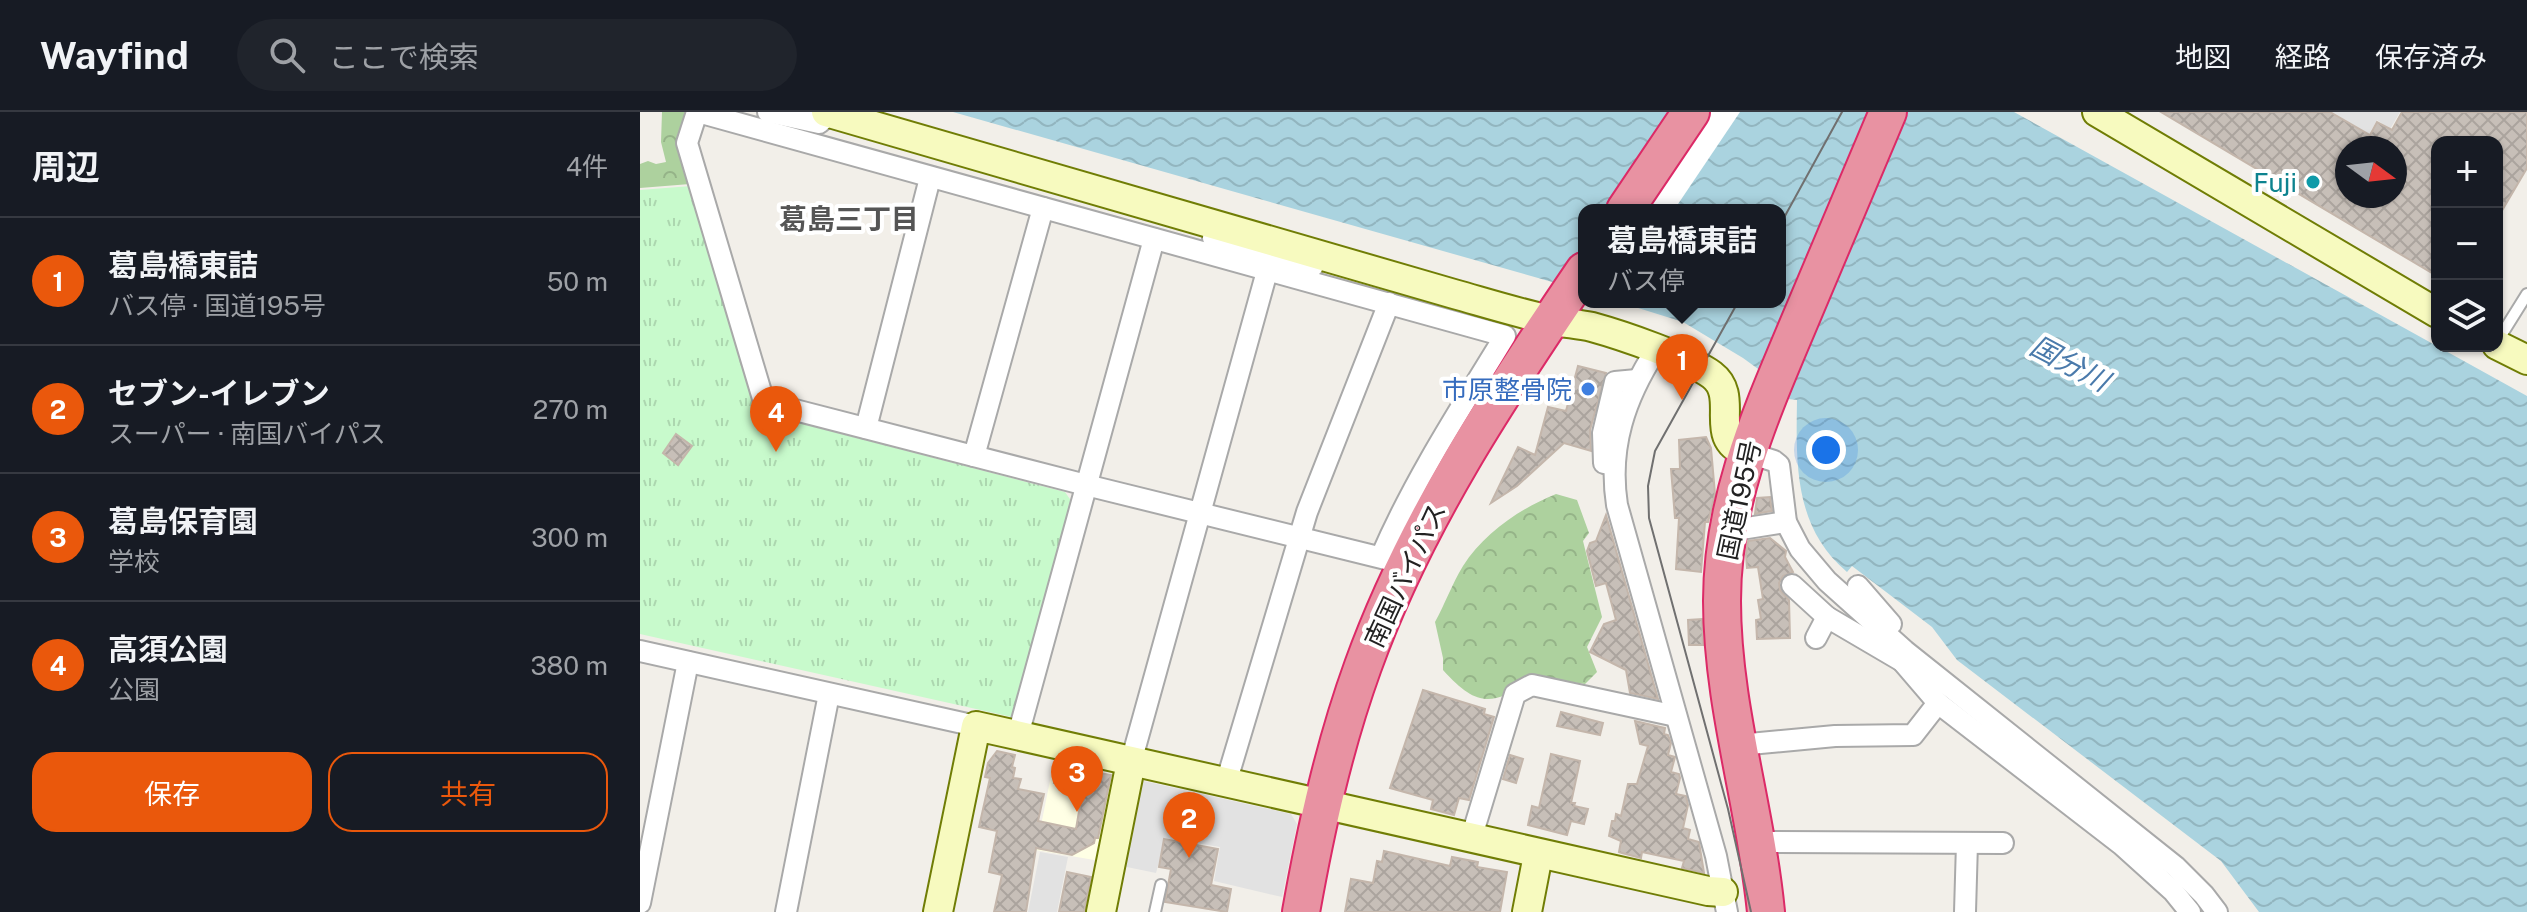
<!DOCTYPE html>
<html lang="ja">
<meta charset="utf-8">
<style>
:root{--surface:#171b24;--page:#20242c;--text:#f1f3f6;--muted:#9ea1a6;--line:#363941;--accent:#ea580c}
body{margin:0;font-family:"Public Sans","Noto Sans JP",sans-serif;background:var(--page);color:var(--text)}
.controls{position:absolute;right:24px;top:24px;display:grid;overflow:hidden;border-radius:16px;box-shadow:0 2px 6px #0004}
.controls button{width:72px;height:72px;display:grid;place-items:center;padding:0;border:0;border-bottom:2px solid var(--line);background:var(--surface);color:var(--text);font:40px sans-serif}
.compass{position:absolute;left:1695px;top:24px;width:72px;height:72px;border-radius:50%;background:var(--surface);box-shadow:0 2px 6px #0004;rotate:105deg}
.you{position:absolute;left:1186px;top:338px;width:28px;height:28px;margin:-20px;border:6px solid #fff;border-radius:50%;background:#1a73e8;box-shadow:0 0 0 12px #1a73e833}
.badge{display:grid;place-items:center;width:52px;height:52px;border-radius:50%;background:var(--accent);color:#fff;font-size:26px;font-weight:700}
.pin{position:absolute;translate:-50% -66px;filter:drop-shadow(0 2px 4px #0008)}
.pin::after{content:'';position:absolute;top:42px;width:28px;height:24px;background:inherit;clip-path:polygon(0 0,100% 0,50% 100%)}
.popup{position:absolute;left:938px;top:92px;width:208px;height:104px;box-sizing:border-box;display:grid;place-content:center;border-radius:16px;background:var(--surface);filter:drop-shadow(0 2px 6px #0005);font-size:26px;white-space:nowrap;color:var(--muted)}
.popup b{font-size:30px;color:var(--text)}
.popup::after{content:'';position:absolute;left:50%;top:100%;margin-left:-16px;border:16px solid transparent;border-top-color:var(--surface)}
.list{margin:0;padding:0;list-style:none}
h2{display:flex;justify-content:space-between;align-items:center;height:104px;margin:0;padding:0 32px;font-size:34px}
h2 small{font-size:26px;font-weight:400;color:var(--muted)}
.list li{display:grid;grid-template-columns:52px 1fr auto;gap:24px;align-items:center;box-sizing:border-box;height:128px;padding:0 32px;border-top:2px solid var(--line)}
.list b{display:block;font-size:30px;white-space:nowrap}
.list p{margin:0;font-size:26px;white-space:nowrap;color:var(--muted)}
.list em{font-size:26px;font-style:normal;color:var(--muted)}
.actions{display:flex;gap:16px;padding:24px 32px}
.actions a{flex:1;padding:18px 0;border:2px solid var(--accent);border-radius:24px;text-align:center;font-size:28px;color:var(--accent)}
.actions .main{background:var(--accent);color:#fff}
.icon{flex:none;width:44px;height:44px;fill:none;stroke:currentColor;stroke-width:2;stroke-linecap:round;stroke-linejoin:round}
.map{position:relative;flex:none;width:1887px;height:800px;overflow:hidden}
header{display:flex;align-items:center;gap:48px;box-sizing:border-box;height:112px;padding:0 40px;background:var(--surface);border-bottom:2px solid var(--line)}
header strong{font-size:38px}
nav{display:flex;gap:44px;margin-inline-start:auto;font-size:28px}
.search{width:560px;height:72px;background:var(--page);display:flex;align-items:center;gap:20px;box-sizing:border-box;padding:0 28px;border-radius:44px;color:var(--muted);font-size:30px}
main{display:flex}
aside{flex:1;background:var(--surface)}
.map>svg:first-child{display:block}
.education{fill:#ffffe5}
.forest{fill:url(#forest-crowns)}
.park{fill:url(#park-tufts)}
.parking{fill:#e2e2e2}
.water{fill:url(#water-waves)}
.pier{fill:#fff}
.building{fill:url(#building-cross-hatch);stroke:#c4b6ab;stroke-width:2;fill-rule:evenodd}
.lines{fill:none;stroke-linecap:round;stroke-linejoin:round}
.lane-casing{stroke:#a9a9a9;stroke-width:14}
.street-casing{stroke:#a9a9a9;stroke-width:24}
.secondary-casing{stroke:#707d05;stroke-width:32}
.highway-casing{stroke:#dc2a67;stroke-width:40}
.lane{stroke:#fff;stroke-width:10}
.street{stroke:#fff;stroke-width:20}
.secondary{stroke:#f7fabf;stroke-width:28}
.highway{stroke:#e892a2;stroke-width:36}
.tram{stroke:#707070;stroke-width:2}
.culture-dot{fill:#0f9aa8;stroke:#fff;stroke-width:3}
.shop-dot{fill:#3f7fe0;stroke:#fff;stroke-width:3}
.labels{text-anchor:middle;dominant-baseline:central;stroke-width:8;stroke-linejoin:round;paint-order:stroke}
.culture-label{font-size:26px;fill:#0d838f;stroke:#fff;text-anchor:end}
.shop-label{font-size:26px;fill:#366cbe;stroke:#fff;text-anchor:end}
.street-label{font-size:26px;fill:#222;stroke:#fff}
.neighbourhood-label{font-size:28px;font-weight:bold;fill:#555;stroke:#fff}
.water-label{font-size:28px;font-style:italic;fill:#4a7aab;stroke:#fff}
</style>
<header>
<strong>Wayfind</strong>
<div class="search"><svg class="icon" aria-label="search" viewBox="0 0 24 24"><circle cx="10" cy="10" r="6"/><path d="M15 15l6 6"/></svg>ここで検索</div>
<nav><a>地図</a><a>経路</a><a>保存済み</a></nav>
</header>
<main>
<aside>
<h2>周辺<small>4件</small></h2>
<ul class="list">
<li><span class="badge">1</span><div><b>葛島橋東詰</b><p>バス停 · 国道195号</p></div><em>50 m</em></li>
<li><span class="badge">2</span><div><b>セブン-イレブン</b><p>スーパー · 南国バイパス</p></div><em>270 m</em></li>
<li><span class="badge">3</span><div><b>葛島保育園</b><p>学校</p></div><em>300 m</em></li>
<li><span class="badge">4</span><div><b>高須公園</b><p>公園</p></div><em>380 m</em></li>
</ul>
<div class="actions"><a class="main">保存</a><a>共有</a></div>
</aside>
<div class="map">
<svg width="1887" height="800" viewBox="0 0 1887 800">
<defs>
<pattern id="forest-crowns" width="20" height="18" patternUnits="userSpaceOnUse" patternTransform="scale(2)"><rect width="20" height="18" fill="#add19e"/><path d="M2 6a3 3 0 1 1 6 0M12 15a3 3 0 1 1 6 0" fill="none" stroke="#95b388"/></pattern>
<pattern id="park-tufts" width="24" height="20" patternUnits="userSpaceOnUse" patternTransform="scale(2)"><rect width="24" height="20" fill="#c8facc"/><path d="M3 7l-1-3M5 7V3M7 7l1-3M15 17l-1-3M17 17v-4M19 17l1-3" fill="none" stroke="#acd6af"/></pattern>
<pattern id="water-waves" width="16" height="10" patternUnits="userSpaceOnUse" patternTransform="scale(2)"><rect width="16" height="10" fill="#aad3df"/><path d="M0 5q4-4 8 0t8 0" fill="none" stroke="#92b5bf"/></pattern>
<pattern id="building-cross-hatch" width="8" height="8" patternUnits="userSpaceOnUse" patternTransform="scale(2)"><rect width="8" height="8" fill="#c7bfb8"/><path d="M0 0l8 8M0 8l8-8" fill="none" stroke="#aba49e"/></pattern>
</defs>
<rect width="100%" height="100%" fill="#f2efe9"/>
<polygon class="education" points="414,649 476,663 460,749 396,738"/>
<g class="forest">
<polygon points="22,0 47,0 50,72 0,76 0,52 8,49 16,52 26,50 21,30"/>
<path d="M916,382L937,388L949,421L943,429L962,505L947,535L957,560L945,572L896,565C854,593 839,598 803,558V546L795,510C805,492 812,472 823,454C844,421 881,396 916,382Z"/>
</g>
<polygon class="park" points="51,74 117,300 425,380 432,390 372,605 0,522 0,78"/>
<g class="parking">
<polygon points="1692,0 1760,0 1750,17 1737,8 1729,22"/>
<polygon points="499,668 651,702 657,712 642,785 574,769 580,735 525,726 516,761 482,754"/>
<polygon points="400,740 428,745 417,800 388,800"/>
</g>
<path class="water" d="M313,0H1374L1887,284V800H1619L1581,749L1317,548L1292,515L1212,454L1207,460C1154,415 1156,353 1157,288L1148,287L1125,262L1103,246L1043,210L979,190H1140V98H944V179Z"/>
<polygon class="pier" points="1031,0 1100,0 1034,98 965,98"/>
<g class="building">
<path d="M1521,0H1690L1730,23L1737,10L1752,18L1762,0H1887V56L1857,107V30H1797V164ZM1707,36H1755V84H1707Z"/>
<polygon points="938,254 966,261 950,318 951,339 924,331 877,374 851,391 878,335 895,343 908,295 926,299"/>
<polygon points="36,322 52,334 38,353 23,341"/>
<polygon points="1066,325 1071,336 1075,382 1068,410 1065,410 1061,460 1036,457 1039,406 1035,406 1031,357 1040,357 1039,328"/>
<polygon points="1130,385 1132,399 1115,402 1117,386"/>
<polygon points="966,403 1018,587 990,581 986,558 950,540 964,512 976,508 966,471 956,474 947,439 950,431 956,429"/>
<polygon points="1130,426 1146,439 1145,445 1153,460 1143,464 1139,471 1140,478 1149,488 1150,526 1117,527 1116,508 1121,507 1118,488 1123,487 1118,455 1107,456 1106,443 1108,429"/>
<polygon points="1062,507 1063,533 1049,533 1048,508"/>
<polygon points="783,578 845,597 844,602 854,605 829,688 819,686 814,703 791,697 793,688 750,676"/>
<polygon points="921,600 963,611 960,623 917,614"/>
<polygon points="995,609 1025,616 1024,622 1028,623 1031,631 1028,643 1035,645 1031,660 1039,662 1040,666 1036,682 1046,684 1048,693 1043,716 1050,718 1048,727 1059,730 1064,761 1042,756 1044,749 1002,740 1001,746 982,741 979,740 981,729 969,724 972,709 975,709 976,702 981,704 988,672 997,672 1008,634 1000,632"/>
<polygon points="357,639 375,643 372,655 375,656 373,666 381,667 378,677 404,682 398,709 436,717 443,676 414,671 417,653 471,663 458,726 455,726 454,731 432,743 396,736 386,800 354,800 362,763 349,760 357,719 339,715 350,666 345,665 348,651"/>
<polygon points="911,642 940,649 931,691 935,691 934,694 948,697 944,712 931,709 927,723 888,713 892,694 899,696"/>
<polygon points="870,643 883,647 876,671 863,667"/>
<polygon points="524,727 578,737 571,773 591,777 587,800 525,790 531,757 519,755"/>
<polygon points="744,739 810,754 812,745 838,750 837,755 867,760 860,800 705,800 711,767 733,771 737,749 742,750"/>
<polygon points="427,760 451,765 444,800 419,800"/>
</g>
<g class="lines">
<g class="lane-casing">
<g id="lane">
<polyline points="1857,230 1887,182"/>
<polyline points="515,800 521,773"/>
</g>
</g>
<g class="street-casing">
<g id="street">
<polyline points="57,0 47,31 124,290 446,373 750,448"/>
<path d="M58,0L865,224C821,296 774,368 741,445"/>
<polyline points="128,0 179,11 190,1"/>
<polyline points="573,126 631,145 673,154"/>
<path d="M1016,238C985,286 968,335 977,393L1076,744L1087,800"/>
<polyline points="226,316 290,66"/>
<polyline points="1106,340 1134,349 1139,353 1146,410 1160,437 1187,469 1265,539 1536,755 1564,783 1577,800"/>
<polyline points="334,344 403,96"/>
<polyline points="974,353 964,351 963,321 975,270 997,268"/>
<polyline points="1101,417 1146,410"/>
<polyline points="1152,473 1187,505"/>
<polyline points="1218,474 1251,512"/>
<polyline points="1176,526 1187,505 1262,549"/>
<polyline points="0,539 336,614"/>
<polyline points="1298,591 1482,733 1533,779 1550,800"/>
<polyline points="378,623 514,127"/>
<polyline points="1099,633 1195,624 1273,623 1298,591 1262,549 1266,545"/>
<polyline points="491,650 631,145"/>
<polyline points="586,671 667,400 749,191"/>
<polyline points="831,727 875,582 892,573 1036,604"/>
<polyline points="1117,730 1363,731"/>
<polyline points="0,791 48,550"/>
<polyline points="146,800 189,582"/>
<polyline points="1325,800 1327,731"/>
</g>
</g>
<g class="secondary-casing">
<g id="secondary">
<path d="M186,0L814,182C846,191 878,201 910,208C924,211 938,212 952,215C981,223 1049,246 1072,263C1101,285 1066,327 1106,340"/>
<polyline points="1457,0 1797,201"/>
<polyline points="1857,233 1887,248"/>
<polyline points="298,800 336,614 1068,779 1083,780"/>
<polyline points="461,800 491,650"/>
<polyline points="887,800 898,743"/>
</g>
</g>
<g class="highway-casing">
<g id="highway">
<polyline points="985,98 1051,0"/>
<path d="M661,800C676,716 694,634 723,554C775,410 859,284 944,159"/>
<path d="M1126,800C1116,696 1082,594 1082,489C1082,386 1122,299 1161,206C1190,137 1219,69 1248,0"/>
</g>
</g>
<use href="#lane" class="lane"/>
<use href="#street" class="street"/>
<use href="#secondary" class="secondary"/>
<use href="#highway" class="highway"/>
<g class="tram">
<polyline points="1140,113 1202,0"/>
<polyline points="1098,190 1015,339 1008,374 1009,406 1088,697 1111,800"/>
</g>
</g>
<circle class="culture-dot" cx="1673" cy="70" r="8"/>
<circle class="shop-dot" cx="948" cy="277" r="8"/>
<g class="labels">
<g class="culture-label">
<text x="1657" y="70">Fuji</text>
</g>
<g class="shop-label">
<text x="932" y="277">市原整骨院</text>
</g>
<g class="street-label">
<text transform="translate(1099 388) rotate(-78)">国道195号</text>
<text transform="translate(765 463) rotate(-65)">南国バイパス</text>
</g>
<g class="neighbourhood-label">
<text x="209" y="106">葛島三丁目</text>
</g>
<g class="water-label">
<text transform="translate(1430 251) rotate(28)">国分川</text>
</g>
</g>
</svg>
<div class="controls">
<button>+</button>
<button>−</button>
<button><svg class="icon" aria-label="layers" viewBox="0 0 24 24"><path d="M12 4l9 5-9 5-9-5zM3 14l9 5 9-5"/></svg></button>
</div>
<svg class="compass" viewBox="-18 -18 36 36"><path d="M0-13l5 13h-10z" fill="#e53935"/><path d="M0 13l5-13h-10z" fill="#9ea1a6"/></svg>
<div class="you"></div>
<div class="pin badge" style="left:1042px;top:288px">1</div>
<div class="popup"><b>葛島橋東詰</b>バス停</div>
<div class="pin badge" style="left:549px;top:746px">2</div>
<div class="pin badge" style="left:437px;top:700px">3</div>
<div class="pin badge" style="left:136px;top:340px">4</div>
</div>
</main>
